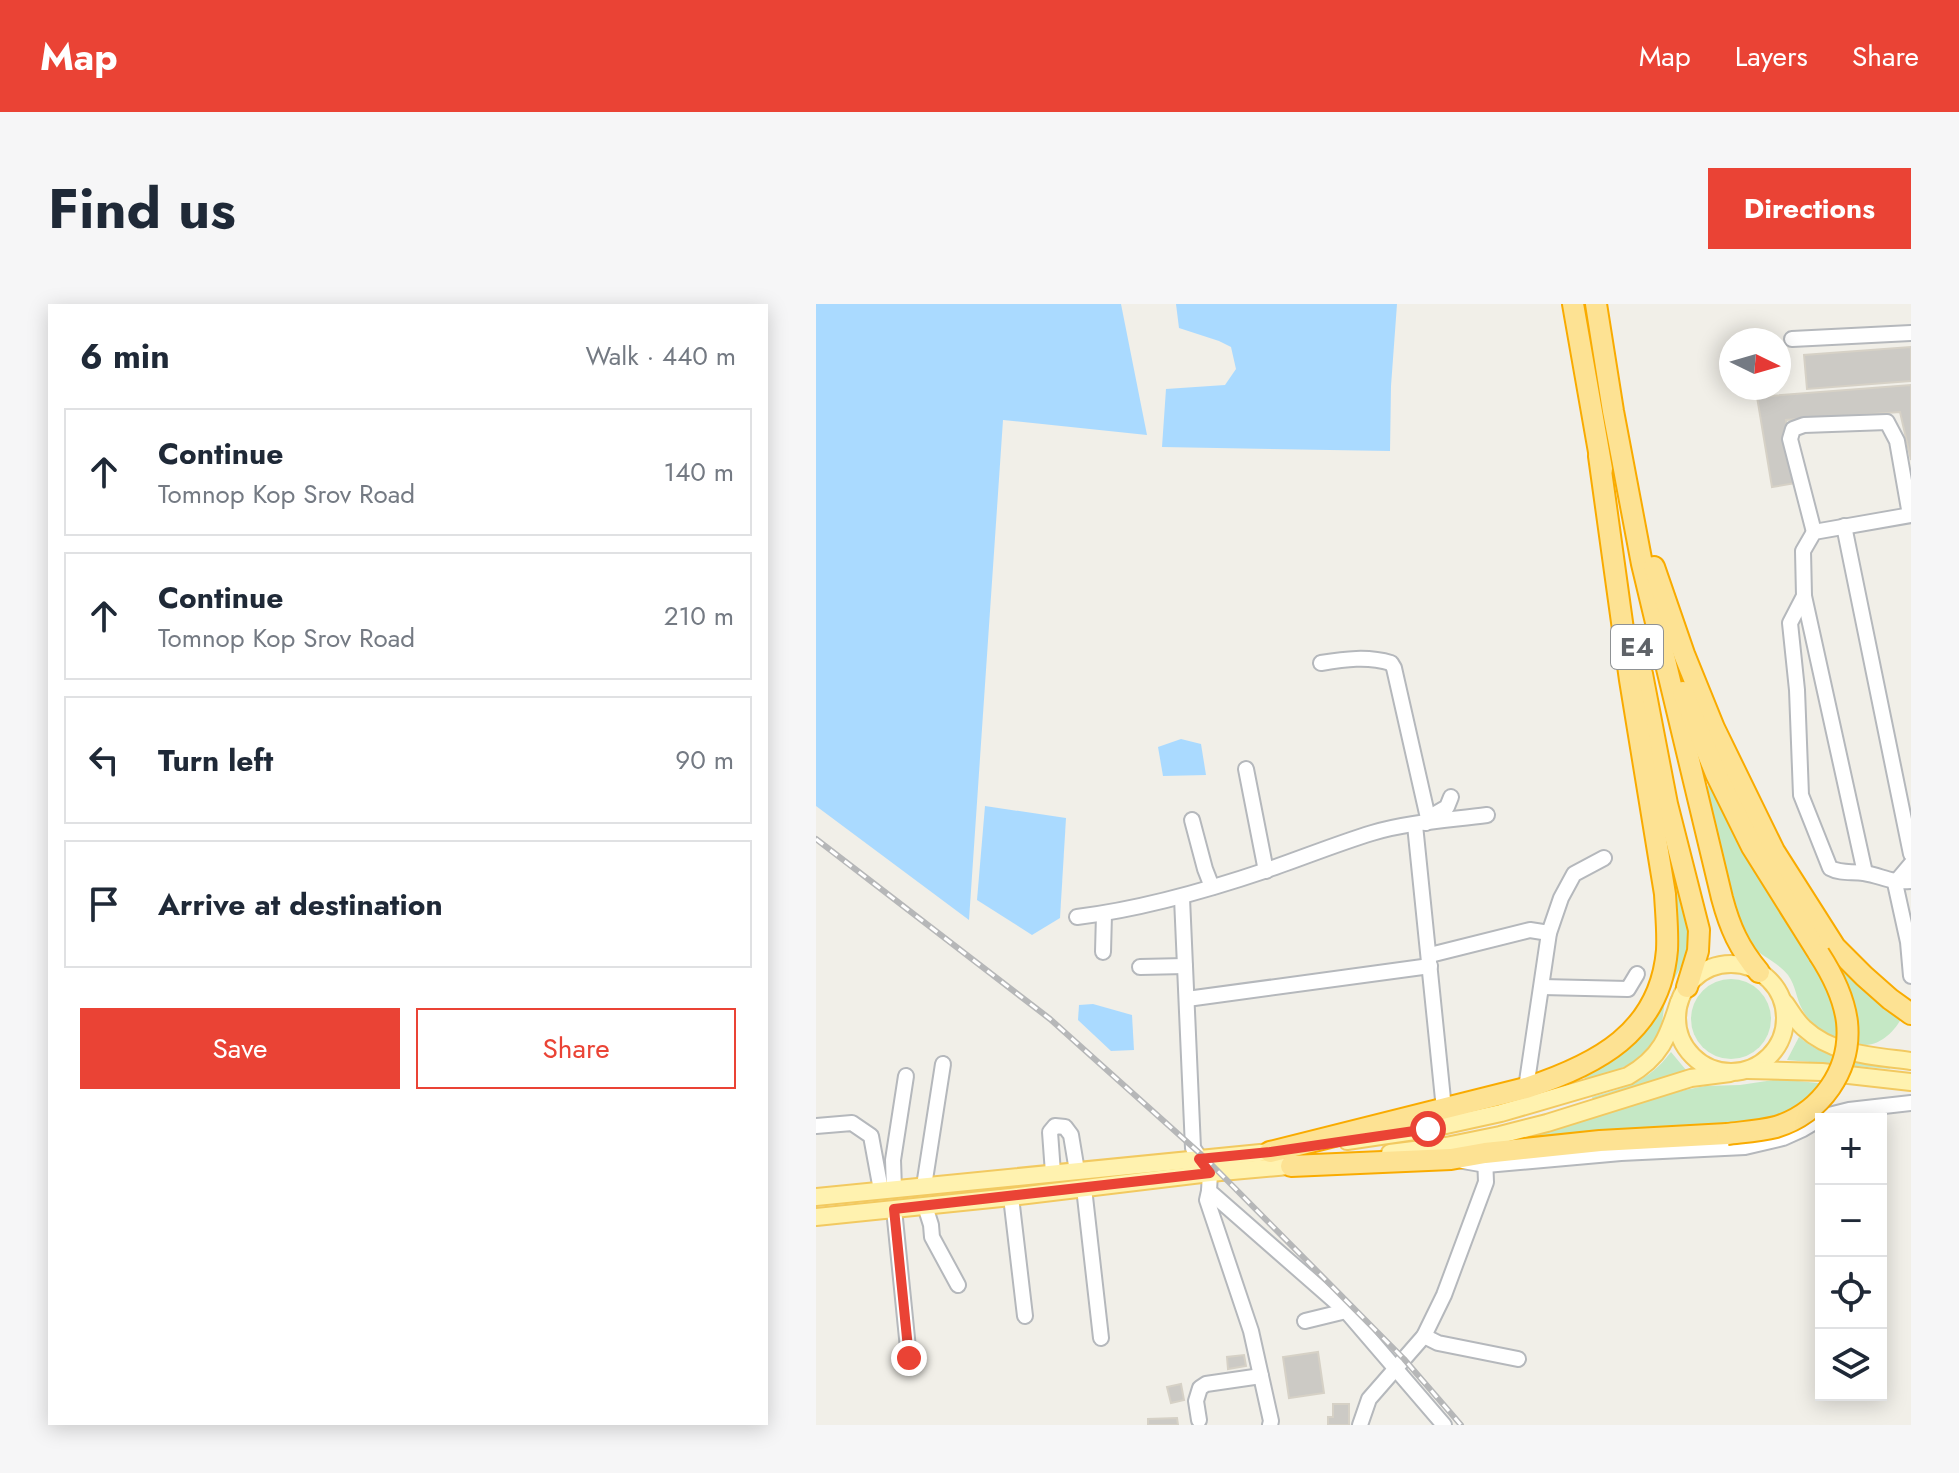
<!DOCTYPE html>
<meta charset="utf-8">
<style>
:root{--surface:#fff;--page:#f6f6f7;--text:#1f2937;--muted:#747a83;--line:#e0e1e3;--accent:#ea4335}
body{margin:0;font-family:Jost,sans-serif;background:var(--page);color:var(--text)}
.controls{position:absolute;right:24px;bottom:24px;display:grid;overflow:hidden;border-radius:0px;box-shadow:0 4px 20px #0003}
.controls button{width:72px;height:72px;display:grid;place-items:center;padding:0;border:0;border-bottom:2px solid var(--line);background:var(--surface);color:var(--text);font:40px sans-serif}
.compass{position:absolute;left:903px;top:24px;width:72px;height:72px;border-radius:50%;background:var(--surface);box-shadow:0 4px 20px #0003;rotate:95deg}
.stop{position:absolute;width:24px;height:24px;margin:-18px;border:6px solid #ea4335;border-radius:50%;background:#fff}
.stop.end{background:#ea4335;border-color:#fff;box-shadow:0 2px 8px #0008}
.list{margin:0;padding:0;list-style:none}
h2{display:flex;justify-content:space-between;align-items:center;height:104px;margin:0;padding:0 32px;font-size:34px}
h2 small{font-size:26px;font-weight:400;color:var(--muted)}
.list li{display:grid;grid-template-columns:52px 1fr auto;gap:24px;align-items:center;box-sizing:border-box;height:128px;margin:0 16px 16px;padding:0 16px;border:2px solid var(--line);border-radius:0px}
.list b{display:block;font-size:30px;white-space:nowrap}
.list p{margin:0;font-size:26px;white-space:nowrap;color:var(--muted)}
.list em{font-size:26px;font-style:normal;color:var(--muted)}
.actions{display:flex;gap:16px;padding:24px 32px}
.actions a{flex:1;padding:18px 0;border:2px solid var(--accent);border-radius:0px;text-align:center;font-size:28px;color:var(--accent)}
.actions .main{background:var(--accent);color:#fff}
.icon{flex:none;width:44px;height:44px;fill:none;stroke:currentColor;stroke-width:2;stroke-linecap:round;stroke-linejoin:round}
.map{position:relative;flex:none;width:1095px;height:1121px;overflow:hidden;border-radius:0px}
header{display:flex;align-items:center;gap:48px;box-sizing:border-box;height:112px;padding:0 40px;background:var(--accent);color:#fff}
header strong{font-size:38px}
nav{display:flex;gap:44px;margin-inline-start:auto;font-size:28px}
.intro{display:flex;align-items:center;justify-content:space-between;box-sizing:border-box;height:192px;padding:0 48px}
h1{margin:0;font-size:56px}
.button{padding:20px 36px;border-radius:0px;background:var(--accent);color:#fff;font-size:28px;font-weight:700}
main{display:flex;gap:48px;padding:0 48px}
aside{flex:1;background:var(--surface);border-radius:0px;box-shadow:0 4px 20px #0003}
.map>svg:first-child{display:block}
.green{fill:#c5e8c5}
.water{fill:#aadaff}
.building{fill:#cccac5;stroke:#d6d1c6;stroke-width:2}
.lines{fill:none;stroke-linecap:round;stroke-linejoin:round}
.minor-casing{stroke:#b5b8bc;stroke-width:18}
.major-casing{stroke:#f2c960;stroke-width:20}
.highway-casing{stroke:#f9ab00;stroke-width:24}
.minor{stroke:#fff;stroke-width:14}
.major{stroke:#fff2af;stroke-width:16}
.highway{stroke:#fde293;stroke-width:20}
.rail-casing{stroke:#b6b7b8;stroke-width:6}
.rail{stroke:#fff;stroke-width:3;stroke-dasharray:9;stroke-linecap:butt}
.highway-bridge-casing{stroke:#f9ab00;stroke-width:24;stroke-linecap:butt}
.highway-bridge{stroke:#fde293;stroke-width:20}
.route{stroke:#ea4335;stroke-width:10}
.labels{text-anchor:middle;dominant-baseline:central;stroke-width:6;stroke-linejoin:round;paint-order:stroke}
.shield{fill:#fff;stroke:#8f9295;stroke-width:2}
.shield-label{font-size:26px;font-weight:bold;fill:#5f6368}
</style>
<header>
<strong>Map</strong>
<nav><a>Map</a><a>Layers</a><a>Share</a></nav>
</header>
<div class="intro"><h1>Find us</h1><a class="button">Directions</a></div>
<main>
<aside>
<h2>6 min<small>Walk · 440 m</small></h2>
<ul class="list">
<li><svg class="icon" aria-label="ahead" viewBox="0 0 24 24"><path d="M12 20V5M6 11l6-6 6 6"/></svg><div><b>Continue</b><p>Tomnop Kop Srov Road</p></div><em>140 m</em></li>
<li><svg class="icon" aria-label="ahead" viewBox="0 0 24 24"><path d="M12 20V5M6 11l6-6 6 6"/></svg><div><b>Continue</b><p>Tomnop Kop Srov Road</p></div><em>210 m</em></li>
<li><svg class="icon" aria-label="left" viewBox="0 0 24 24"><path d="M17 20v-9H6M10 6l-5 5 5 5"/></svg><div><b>Turn left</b></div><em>90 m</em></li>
<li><svg class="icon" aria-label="arrive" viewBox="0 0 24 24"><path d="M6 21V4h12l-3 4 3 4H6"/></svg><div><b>Arrive at destination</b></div></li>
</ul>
<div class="actions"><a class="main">Save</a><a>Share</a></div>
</aside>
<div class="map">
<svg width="1095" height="1121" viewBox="0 0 1095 1121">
<rect width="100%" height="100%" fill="#f1efe8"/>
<g class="green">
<path d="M896,481L1021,661L1068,703L1086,713C1080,726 1064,742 1048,741C1025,741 996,726 986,705C980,694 980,682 972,671C962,658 944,652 934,640C930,635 927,629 924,624L888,483Z"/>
<path d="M862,572C866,592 879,625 873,645C868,661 857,674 851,690C847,701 848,714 844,726C833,758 799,767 770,777L768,772L796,756L816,741L837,714L855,573Z"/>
<circle cx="915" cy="715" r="40"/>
<path d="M983,733C1009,754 1040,759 1073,762L1074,765L971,756Z"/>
<path d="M855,748L870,766L777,796L776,793C811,783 832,778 855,748Z"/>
<polygon points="964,775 1029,782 1009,805 926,819 717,834 716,828 869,786 889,782 924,781"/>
</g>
<g class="water">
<polygon points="0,0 305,0 331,131 187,116 153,616 0,502"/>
<polygon points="360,0 581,0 575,82 574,147 346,143 350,85 409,81 420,65 415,43 403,37 363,24"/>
<polygon points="365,435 385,440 390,471 347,472 342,443"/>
<polygon points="169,502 250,514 244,614 216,631 161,596"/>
<polygon points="277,700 316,711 318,746 295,747 262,716 263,701"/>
</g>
<g class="building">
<polygon points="1095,43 1095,77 991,85 988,51"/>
<polygon points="1095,81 1095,156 1084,108 970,116 980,179 956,183 941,93"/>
<polygon points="502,1048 508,1089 473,1094 467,1053"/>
<polygon points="428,1051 430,1062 412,1065 411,1053"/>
<polygon points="365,1080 368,1096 355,1099 351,1083"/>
<polygon points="517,1100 533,1100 533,1121 512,1121 512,1113 517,1113"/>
<polygon points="361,1114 362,1121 332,1121 332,1115"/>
</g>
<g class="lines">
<g class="minor-casing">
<g id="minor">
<polyline points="976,35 1095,29"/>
<polyline points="1028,222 1095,550"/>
<polyline points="998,228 974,135 977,125 988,121 1071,118 1081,137 1094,211"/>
<path d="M988,292L974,319L981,386L985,491L1014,564C1025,570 1036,567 1048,569C1067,572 1073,579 1095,577"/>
<path d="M505,359C529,355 552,352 575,359L578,364L612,514L610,519"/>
<polyline points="430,465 450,567"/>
<polyline points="612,514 631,503 635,493"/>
<polyline points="376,516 389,565 396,583"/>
<polyline points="599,521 628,805"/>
<polyline points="1049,569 988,292 987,247 998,228 1095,211"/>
<polyline points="1079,579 1092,638 1095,672"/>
<polyline points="1079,579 1095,560"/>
<polyline points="366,594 377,844 394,869 393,887 530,1007 628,1121"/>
<path d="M261,613C326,605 389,587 451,566C486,554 520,540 556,529C592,518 633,516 671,511"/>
<polyline points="287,648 288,610"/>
<polyline points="614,651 714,626 733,629"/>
<polyline points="324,663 369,662"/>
<polyline points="726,683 812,685 821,670"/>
<polyline points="371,695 614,662"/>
<polyline points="710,784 733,629 745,594 758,570 788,554"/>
<polyline points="0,822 36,819 55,832 65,886"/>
<polyline points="647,857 670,861 805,849 929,843 967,834 987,825 1009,812 1033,806 1095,799"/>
<polyline points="237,869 234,828 239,822 249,823 255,831 261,867"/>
<polyline points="108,882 127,760"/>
<polyline points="268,884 285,1034"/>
<polyline points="78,885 77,856 90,772"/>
<polyline points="393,887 391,896 435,1027 455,1117 454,1121"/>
<polyline points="195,893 209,1012"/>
<polyline points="109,902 115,921 116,933 142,981"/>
<polyline points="78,905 93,1054"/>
<polyline points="489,1017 530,1007"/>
<polyline points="608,1032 622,1039 702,1055"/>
<polyline points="383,1116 380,1097 384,1084 390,1080 445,1072"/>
<polyline points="544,1121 553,1095 608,1032 628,991 670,878 669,852"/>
</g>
</g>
<g class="major-casing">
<g id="major">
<circle cx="915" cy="714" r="54"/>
<path d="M969,699C975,707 980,717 988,724C1017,751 1058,752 1095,757"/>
<polyline points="932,766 1006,768 1095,778"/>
<path d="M531,837L612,825L685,809L812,772C845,753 852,733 863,698"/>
<polyline points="574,849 630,842 684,831 731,819 875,774 914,769"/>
<polyline points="0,893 464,847"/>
<polyline points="0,913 195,893 394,869 484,861"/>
</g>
</g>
<g class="highway-casing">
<g id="highway">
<polyline points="757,0 786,165"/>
<path d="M780,0L797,107L826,260L906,594C914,624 923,644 943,668"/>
<polyline points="838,263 868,350 898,424 958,547 1019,643 1048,672 1074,695 1095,710"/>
<polyline points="826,370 851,500 883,626 882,647 871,683"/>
<polyline points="867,388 900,470 936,543 1003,650"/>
<path d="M454,848L710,784C780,761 844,729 851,646C852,627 850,609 849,590L814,376L783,152"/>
<polyline points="475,862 635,855 669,849 784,837 911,830"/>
</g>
</g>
<use href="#minor" class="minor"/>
<use href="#major" class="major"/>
<use href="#highway" class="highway"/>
<g class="rail-casing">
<polyline id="rail" points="0,535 234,715 389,854 588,1055 645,1121"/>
</g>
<use href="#rail" class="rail"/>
<g class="highway-bridge-casing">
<path id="highway-bridge" d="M911,830C927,828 944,827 960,823C1005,809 1036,766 1031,718C1028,694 1016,670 1003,650"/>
</g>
<use href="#highway-bridge" class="highway-bridge"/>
</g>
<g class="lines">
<polyline class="route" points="93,1054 78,905 394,869 383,855 454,848 612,825"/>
</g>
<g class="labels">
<rect class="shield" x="795" y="321" width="52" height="44" rx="6"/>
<g class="shield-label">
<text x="821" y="343">E4</text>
</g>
</g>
</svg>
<div class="controls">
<button>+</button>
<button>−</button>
<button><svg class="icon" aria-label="locate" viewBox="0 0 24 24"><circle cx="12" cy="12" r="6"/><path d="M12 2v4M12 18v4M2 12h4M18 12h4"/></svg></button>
<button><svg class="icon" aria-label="layers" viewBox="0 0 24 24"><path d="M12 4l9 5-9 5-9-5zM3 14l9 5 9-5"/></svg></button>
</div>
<svg class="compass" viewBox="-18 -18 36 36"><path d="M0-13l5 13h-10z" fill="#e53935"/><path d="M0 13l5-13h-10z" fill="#747a83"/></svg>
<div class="stop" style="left:612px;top:825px"></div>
<div class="stop end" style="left:93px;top:1054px"></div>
</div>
</main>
